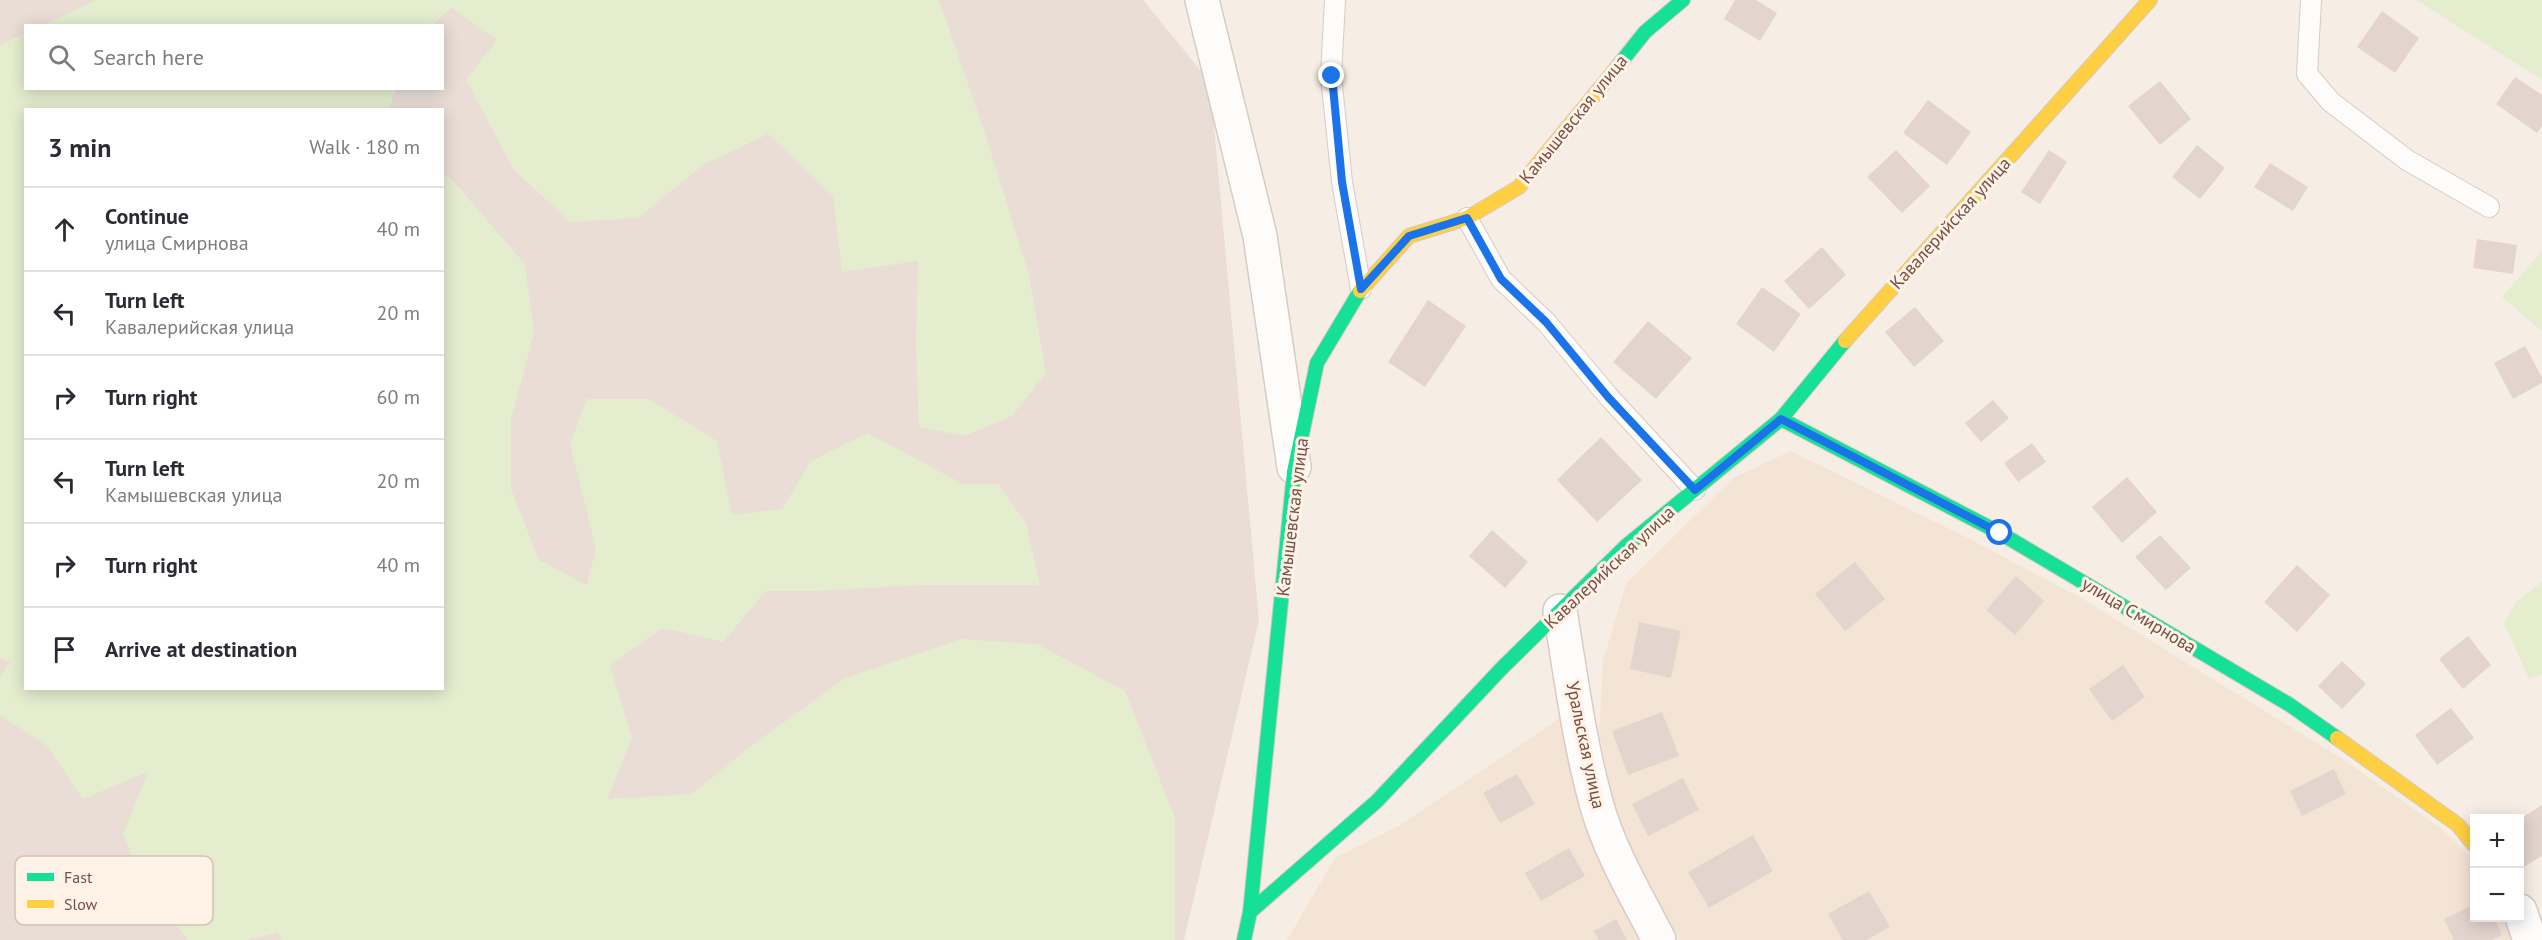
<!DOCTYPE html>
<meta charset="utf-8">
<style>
:root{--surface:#fff;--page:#f2f2f3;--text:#2b2b33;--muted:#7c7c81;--line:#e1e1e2}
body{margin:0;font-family:"PT Sans",sans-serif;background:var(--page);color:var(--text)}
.controls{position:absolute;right:18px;bottom:18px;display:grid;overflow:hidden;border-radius:0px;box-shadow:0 3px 15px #0003}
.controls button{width:54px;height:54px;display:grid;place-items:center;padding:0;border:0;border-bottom:2px solid var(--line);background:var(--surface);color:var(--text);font:30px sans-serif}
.stop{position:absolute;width:18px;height:18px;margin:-14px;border:4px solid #1a73e8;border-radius:50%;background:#fff}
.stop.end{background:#1a73e8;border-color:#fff;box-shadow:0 2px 6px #0008}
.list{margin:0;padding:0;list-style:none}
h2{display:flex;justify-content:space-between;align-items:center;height:78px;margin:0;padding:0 24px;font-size:26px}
h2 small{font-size:20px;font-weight:400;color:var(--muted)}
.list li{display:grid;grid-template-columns:39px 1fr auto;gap:18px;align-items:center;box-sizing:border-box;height:84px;padding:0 24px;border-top:2px solid var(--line)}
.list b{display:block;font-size:22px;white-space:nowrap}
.list p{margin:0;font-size:20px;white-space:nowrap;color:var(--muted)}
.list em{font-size:20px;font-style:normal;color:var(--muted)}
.icon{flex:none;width:33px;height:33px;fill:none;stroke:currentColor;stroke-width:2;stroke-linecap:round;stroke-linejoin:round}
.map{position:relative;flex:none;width:2542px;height:940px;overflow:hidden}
.search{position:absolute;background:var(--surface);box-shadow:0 3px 15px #0003;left:24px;top:24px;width:420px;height:66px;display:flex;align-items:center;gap:15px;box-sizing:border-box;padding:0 21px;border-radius:0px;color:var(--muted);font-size:22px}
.panel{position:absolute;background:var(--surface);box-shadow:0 3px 15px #0003;left:24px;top:108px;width:420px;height:582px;border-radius:0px}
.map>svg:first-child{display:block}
.residential{fill:#f4e4d5}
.industrial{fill:#e9ddd6;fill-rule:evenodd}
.green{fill:#e4edce}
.building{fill:#e3d5cd}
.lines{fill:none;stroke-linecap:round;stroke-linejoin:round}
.lane-casing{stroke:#d8cbc3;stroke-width:22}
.street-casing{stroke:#d8cbc3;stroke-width:36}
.fast-casing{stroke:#d7c9c1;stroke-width:16}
.slow-casing{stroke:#d7c9c1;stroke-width:16}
.lane{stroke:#fefcfb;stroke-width:20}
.street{stroke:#fefcfb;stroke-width:33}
.fast{stroke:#16e098;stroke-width:14}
.slow{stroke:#ffcf43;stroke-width:14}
.route{stroke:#1a73e8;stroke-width:8}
.labels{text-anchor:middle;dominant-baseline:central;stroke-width:6;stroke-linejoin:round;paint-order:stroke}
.street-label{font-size:18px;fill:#765044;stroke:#fff2e6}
.key{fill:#fff2e6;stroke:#d6c1b5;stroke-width:1.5}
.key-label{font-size:16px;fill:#765044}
</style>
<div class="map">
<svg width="2542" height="940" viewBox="0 0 2542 940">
<rect width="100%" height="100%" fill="#f6eee5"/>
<g class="residential">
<polygon points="1791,451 1966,537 2083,599 2341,758 2442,829 2474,861 2474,918 2509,918 2517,940 1680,940 1640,874 1614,804 1599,733 1603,661 1626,584 1733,478"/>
<polygon points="1561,718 1580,812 1643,940 1287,940 1335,858 1400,825"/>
</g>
<path class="industrial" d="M0,0H1143L1210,82L1259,620L1184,940H0ZM26,26H442V88H26ZM26,110H442V688H26Z"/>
<g class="green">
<polygon points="96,0 939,0 986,136 1029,275 1046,373 1012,416 964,436 919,427 916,345 918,261 842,272 833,196 768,134 703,165 638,218 570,222 514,170 466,80 497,40 451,7 432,26 43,25"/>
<polygon points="2416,0 2542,0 2542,80"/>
<polygon points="25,33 26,88 396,89 389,109 26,110 26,688 442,688 443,173 454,182 525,264 534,334 511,419 511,489 539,560 587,585 596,549 570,444 587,399 649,399 717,441 732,515 782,509 811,461 868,433 963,484 998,484 1026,523 1040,585 921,585 819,591 766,591 723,642 663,628 610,665 632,738 607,799 692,794 751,746 845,678 961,639 1037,644 1125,691 1175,818 1175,940 281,940 278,932 248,940 189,940 149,895 123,834 148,772 83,799 47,746 0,715 0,678 10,662 0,658 0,45"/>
<polygon points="2542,251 2542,331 2502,297"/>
<polygon points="2542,582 2542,674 2529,679 2504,622 2516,602"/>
</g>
<g class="building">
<polygon points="1735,0 1756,0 1777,13 1760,41 1724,19"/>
<polygon points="2382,11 2419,38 2395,73 2357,47"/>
<polygon points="2515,77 2542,95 2542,126 2537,133 2496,104"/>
<polygon points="2160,81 2191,119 2160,145 2128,106"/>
<polygon points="1928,100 1971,132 1947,165 1903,133"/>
<polygon points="2197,145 2225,168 2200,199 2172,177"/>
<polygon points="1896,150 1930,186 1902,213 1867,177"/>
<polygon points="2049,150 2067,162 2040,204 2021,192"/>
<polygon points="2270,163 2308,187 2293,211 2254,187"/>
<polygon points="2477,239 2517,245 2513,274 2473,268"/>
<polygon points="1822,247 1846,275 1809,309 1784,281"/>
<polygon points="1762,287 1801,314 1774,352 1736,324"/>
<polygon points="1428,300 1466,326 1425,387 1388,362"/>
<polygon points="1915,307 1944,341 1914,367 1885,332"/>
<polygon points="1648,321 1692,358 1656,399 1613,362"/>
<polygon points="2525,346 2542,377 2542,383 2513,399 2494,363"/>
<polygon points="1993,400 2009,418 1981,442 1965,423"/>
<polygon points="1601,437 1642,480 1597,522 1557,480"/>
<polygon points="2032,443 2046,462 2018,482 2004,463"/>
<polygon points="2127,477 2157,512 2122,543 2092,507"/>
<polygon points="1492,530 1528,562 1505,588 1469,556"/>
<polygon points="2160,535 2191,568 2166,590 2135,557"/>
<polygon points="1855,562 1885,599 1845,631 1815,594"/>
<polygon points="2297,565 2330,595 2297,632 2264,602"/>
<polygon points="2016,576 2044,601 2015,635 1986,610"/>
<polygon points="1639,622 1681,631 1671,678 1630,669"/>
<polygon points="2468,636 2491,665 2463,689 2439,659"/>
<polygon points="2342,661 2366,684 2342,709 2318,686"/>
<polygon points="2123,665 2145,697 2112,721 2089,689"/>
<polygon points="2451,708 2474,738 2437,765 2415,735"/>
<polygon points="1662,712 1679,756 1628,775 1612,731"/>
<polygon points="2334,769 2346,794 2302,816 2290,791"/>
<polygon points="1517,774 1535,804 1500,823 1483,793"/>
<polygon points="1683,778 1699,810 1648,836 1632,804"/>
<polygon points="2542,805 2542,856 2522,868 2520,819"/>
<polygon points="1753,835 1773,871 1709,908 1688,872"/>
<polygon points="1569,848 1585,876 1541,901 1525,873"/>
<polygon points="1869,891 1890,927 1866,940 1843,940 1828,914"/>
<polygon points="2474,905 2474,918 2494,918 2502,935 2492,940 2454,940 2444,919"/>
<polygon points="1616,919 1627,940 1599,940 1594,931"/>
</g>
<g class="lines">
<g class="lane-casing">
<g id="lane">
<polyline points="1335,0 1331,76 1342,182 1361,289"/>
<polyline points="2311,0 2307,74 2331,102 2407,160 2489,207"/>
<polyline points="1467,218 1501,279 1546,322 1609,397 1695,490"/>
</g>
</g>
<g class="street-casing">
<g id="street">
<polyline points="1202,0 1260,236 1294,467"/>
<path d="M1560,611C1571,676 1579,742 1597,806C1610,852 1637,897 1659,940"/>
<polyline points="2520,911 2530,940"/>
</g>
</g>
<g class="fast-casing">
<g id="fast">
<polyline points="1614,71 1645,32 1683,0"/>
<polyline points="1781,419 2000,533 2290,705 2337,738"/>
<polyline points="1250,912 1377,801 1502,668 1626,546 1781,419 1845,341"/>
<polyline points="1244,940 1250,912 1294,472 1317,363 1360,291"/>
</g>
</g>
<g class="slow-casing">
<g id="slow">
<polyline points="1360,291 1409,236 1467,218 1519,187 1614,71"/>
<polyline points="1845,341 2150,0"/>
<polyline points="2337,738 2458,825 2474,845"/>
</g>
</g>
<use href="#lane" class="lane"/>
<use href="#street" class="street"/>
<use href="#fast" class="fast"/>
<use href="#slow" class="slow"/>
</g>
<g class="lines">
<polyline class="route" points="1332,76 1342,182 1361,289 1409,236 1467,218 1501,279 1546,322 1608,397 1695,490 1781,419 2000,533"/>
</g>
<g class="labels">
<g class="street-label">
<text transform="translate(1573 119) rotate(-51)">Камышевская улица</text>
<text transform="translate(1950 223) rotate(-48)">Кавалерийская улица</text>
<text transform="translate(1292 517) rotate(-83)">Камышевская улица</text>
<text transform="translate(1609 567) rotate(-43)">Кавалерийская улица</text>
<text transform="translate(2139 615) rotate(31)">улица Смирнова</text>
<text transform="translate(1586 745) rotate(78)">Уральская улица</text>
</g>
</g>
<rect x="15" y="856" width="198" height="69" rx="9" class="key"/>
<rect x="27" y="873" width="27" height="8" fill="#16e098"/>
<rect x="27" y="900" width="27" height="8" fill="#ffcf43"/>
<g class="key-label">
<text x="64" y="883">Fast</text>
<text x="64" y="910">Slow</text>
</g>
</svg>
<div class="controls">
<button>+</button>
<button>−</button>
</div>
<div class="stop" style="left:2000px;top:533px"></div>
<div class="stop end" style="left:1332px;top:76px"></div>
<div class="search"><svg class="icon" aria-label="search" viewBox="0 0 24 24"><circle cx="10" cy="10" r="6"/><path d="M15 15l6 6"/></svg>Search here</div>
<section class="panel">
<h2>3 min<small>Walk · 180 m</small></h2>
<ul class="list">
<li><svg class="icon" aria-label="ahead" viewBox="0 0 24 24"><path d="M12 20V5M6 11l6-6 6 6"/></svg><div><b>Continue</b><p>улица Смирнова</p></div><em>40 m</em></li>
<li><svg class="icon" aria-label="left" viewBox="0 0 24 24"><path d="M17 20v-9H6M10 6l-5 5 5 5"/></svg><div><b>Turn left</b><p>Кавалерийская улица</p></div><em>20 m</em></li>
<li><svg class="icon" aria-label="right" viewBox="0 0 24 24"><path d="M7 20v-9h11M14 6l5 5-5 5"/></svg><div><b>Turn right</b></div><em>60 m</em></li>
<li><svg class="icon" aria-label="left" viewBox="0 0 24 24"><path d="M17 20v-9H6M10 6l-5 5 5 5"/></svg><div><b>Turn left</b><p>Камышевская улица</p></div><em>20 m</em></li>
<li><svg class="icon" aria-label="right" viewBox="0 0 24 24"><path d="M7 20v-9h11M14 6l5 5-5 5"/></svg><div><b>Turn right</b></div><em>40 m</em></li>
<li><svg class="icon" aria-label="arrive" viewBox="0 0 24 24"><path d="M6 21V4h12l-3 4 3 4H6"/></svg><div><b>Arrive at destination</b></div></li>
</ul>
</section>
</div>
